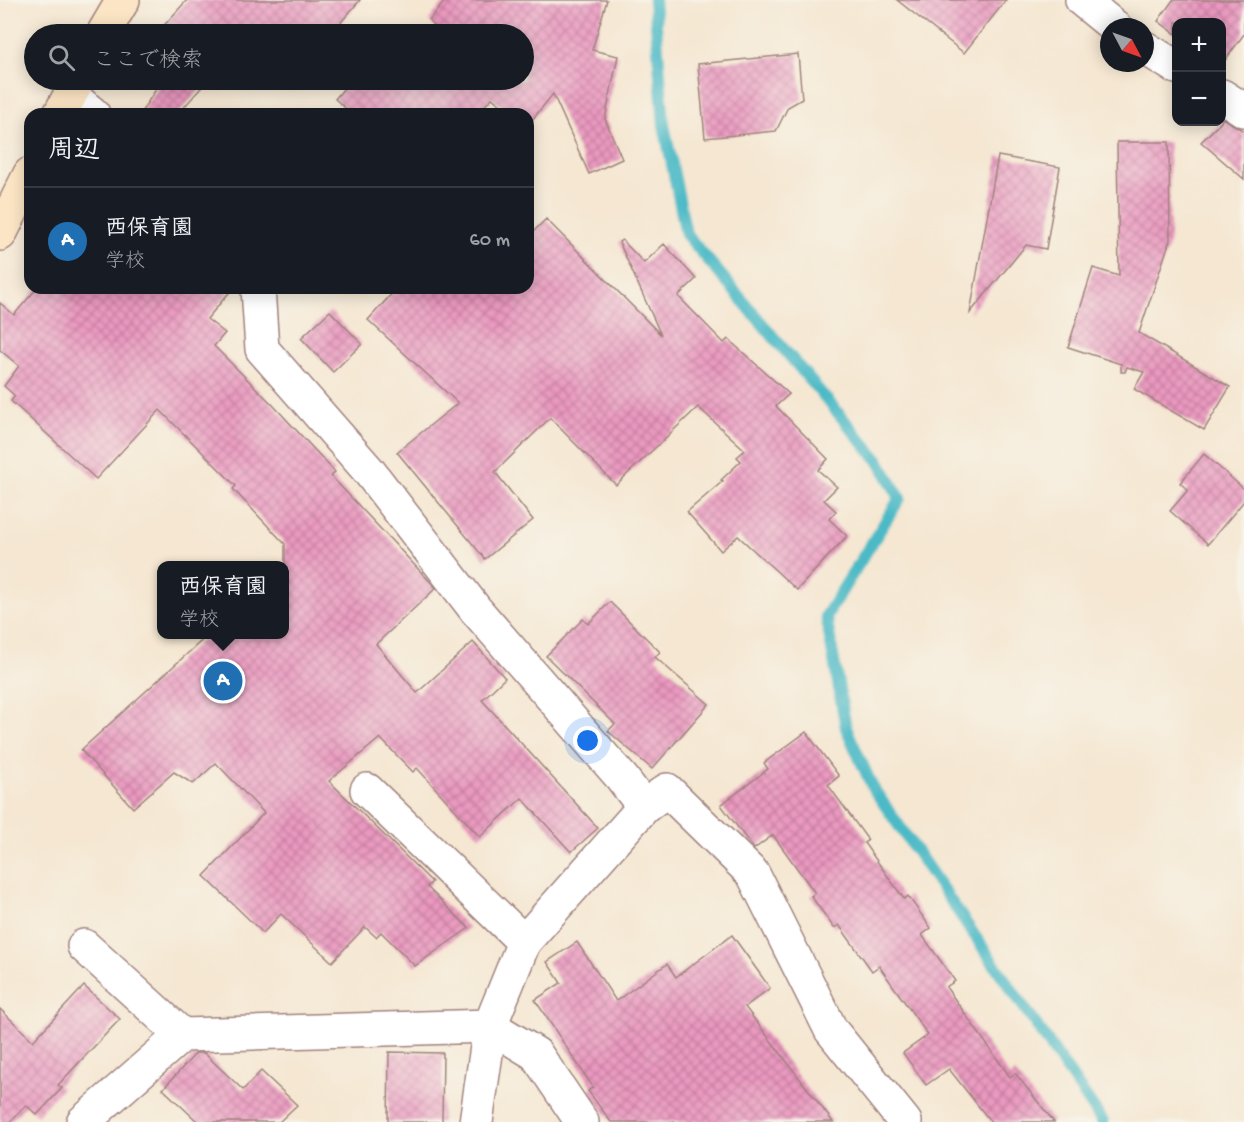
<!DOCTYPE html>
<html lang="ja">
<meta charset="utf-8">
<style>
:root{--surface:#171b24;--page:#242831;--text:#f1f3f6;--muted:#9ea1a6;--line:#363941;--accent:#1f6fb2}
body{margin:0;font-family:"Gochi Hand","Klee One",sans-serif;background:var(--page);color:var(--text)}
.controls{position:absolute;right:18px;top:18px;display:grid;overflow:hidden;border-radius:12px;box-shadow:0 3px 15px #0003}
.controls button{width:54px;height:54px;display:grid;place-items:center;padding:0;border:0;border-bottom:2px solid var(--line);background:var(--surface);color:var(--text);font:30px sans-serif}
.compass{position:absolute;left:1100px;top:18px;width:54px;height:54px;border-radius:50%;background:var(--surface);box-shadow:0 3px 15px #0003;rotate:131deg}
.you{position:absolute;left:588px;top:741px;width:21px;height:21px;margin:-15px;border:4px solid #fff;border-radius:50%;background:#1a73e8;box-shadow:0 0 0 9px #1a73e833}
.badge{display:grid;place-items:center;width:39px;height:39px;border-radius:50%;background:var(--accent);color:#fff;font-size:20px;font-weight:700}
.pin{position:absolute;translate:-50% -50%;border:3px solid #fff;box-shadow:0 2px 6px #0006}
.popup{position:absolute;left:157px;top:561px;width:132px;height:78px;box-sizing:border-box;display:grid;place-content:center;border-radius:12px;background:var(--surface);filter:drop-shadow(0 2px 4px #0005);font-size:20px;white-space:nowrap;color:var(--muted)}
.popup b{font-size:22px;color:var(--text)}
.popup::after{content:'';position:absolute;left:50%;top:100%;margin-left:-12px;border:12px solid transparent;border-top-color:var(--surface)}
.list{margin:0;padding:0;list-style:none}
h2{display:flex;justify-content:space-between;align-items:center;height:78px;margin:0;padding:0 24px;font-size:26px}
h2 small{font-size:20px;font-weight:400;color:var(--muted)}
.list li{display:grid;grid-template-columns:39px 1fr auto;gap:18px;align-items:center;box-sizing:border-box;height:108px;padding:0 24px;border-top:2px solid var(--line)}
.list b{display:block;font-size:22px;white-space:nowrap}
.list p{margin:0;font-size:20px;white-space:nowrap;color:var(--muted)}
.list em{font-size:20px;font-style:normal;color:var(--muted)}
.icon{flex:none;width:33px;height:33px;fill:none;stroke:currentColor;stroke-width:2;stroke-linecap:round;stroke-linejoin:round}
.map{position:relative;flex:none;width:1244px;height:1122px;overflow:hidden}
.search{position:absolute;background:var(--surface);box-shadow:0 3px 15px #0003;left:24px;top:24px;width:510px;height:66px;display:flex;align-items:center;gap:15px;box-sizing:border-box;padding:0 21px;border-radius:33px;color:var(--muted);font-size:22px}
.panel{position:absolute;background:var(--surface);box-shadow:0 3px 15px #0003;left:24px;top:108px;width:510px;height:186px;border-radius:18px}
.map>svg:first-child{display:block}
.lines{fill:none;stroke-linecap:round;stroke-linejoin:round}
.stream{stroke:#4cbac6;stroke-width:12}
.building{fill:url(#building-cross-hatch)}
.minor-casing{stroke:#a0837e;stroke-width:36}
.secondary-casing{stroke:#a0837e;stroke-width:36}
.minor{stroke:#fff;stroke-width:33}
.secondary{stroke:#fce5c4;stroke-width:33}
</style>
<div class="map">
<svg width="1244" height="1122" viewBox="0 0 1244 1122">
<defs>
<pattern id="building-cross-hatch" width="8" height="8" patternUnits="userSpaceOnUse" patternTransform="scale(1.5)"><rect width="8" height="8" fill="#eb99c0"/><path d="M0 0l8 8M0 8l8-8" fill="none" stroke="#c07c9c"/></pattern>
</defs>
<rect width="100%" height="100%" fill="#f7f3e8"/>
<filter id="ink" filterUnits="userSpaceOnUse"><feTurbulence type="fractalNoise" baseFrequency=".0167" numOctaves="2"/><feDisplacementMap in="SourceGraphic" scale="12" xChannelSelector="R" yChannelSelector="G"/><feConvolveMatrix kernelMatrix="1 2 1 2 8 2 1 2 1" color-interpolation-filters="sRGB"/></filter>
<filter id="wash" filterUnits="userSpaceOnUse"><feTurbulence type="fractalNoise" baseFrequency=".008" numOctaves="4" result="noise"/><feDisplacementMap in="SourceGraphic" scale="24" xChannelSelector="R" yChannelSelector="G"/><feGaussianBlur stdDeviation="1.35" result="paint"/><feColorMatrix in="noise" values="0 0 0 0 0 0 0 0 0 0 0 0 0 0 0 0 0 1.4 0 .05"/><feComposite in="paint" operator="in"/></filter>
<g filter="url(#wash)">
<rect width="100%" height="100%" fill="#f5e7d2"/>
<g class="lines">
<polyline class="stream" points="654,0 664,125 686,234 878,460 900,498 826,616 846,728 873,788 1103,1122"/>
</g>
<g id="blocks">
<g class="building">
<polygon points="187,0 360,0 331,34 161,34 158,32"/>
<polygon points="446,0 607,0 592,50 618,56 605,119 622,159 589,174 553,94 528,125 528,114 512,114 492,98 477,114 352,114 335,99 351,80 376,80 385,87 392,80 524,80 524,34 431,34 436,29 429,20"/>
<polygon points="897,0 1006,0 964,53"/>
<polygon points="1173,0 1244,0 1244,34 1221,66 1221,22 1176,22 1176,34 1158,21"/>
<polygon points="798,54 802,99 788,107 776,131 705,138 698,64"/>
<polygon points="162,80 208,80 178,114 140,114"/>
<polygon points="1222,118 1244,131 1244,179 1201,142 1221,122"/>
<polygon points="1117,142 1169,142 1170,240 1139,333 1230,387 1204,430 1134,389 1144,372 1127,367 1125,372 1121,372 1121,364 1068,347 1093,268 1119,276"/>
<polygon points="998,156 1060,167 1046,249 1026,245 970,313"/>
<polygon points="546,219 661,335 619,242 622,240 644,263 664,244 696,279 678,296 724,343 728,339 789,394 776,406 828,459 818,470 837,487 824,500 836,511 829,519 847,536 797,590 738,536 721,551 687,512 723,481 721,480 741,461 737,457 745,450 698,407 616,485 550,418 495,472 533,520 485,559 397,452 458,403 368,320 397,288 528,288 528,237"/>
<polygon points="37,288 233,288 207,319 225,333 214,346 273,405 335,472 331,476 436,588 376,644 417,693 473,642 505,678 482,700 598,828 571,852 522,798 480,837 417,768 413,772 380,738 329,781 432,882 427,887 469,928 415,966 381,932 376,937 365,927 332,962 281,914 263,933 204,876 264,813 216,763 193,784 174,772 133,808 81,750 209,634 285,634 285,544 233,489 236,486 160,410 96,479 11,401 15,396 4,386 19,366 0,350 0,303 14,315"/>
<polygon points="330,311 362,344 333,372 301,338"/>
<polygon points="1204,454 1244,489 1244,501 1208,544 1170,511 1188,490 1180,483"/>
<polygon points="610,602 660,652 655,657 709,704 652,769 608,731 615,724 546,656 583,619 588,624"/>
<polygon points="806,732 839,776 828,785 868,840 864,843 904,899 908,896 931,928 922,935 955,981 946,987 1010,1077 1015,1073 1054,1122 991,1122 949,1069 926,1085 903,1053 928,1035 879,966 872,971 839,925 834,928 811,896 815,893 773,835 754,849 721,805 768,769 764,763"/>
<polygon points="732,935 770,988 745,1007 833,1122 611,1122 588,1091 593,1087 535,1000 561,983 547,962 577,942 616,1001 667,964 676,977"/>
<polygon points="84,986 120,1019 58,1085 62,1088 37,1115 26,1105 10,1122 0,1122 0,1009 33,1041"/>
<polygon points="389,1052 443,1053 442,1122 388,1122"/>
<polygon points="196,1053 204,1053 243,1090 261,1071 297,1105 279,1122 198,1122 163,1089"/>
</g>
</g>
</g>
<g filter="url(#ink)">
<use href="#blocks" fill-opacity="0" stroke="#a0837e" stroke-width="1.5"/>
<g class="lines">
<g class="minor-casing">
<g id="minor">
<polyline points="1082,0 1115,27"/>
<polyline points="1145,48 1176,67"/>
<polyline points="70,95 93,114"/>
<polyline points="1222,96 1244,110"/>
<polyline points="258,288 262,349 368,470 475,609 622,778 644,807 524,942 490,1026 476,1122"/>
<polyline points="367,790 524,942"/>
<polyline points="644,807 667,790 753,874 831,1030 905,1122"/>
<polyline points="84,946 182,1035"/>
<polyline points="83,1122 182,1035 490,1026 536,1054 582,1122"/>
</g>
</g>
<g class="secondary-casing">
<g id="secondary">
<polyline points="103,34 123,0"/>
<polyline points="60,114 78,80"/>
<polyline points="0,234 30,174"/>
</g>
</g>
<use href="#minor" class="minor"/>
<use href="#secondary" class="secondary"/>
</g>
</g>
</svg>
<div class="controls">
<button>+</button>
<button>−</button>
</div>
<svg class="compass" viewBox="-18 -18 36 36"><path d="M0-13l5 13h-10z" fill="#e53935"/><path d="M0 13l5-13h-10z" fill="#9ea1a6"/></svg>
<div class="you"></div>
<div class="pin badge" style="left:223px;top:681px">A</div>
<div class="popup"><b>西保育園</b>学校</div>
<div class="search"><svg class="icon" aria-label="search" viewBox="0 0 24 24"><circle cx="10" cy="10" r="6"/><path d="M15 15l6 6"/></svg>ここで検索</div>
<section class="panel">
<h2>周辺<small></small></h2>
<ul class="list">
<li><span class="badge">A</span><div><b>西保育園</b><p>学校</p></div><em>60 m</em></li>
</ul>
</section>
</div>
